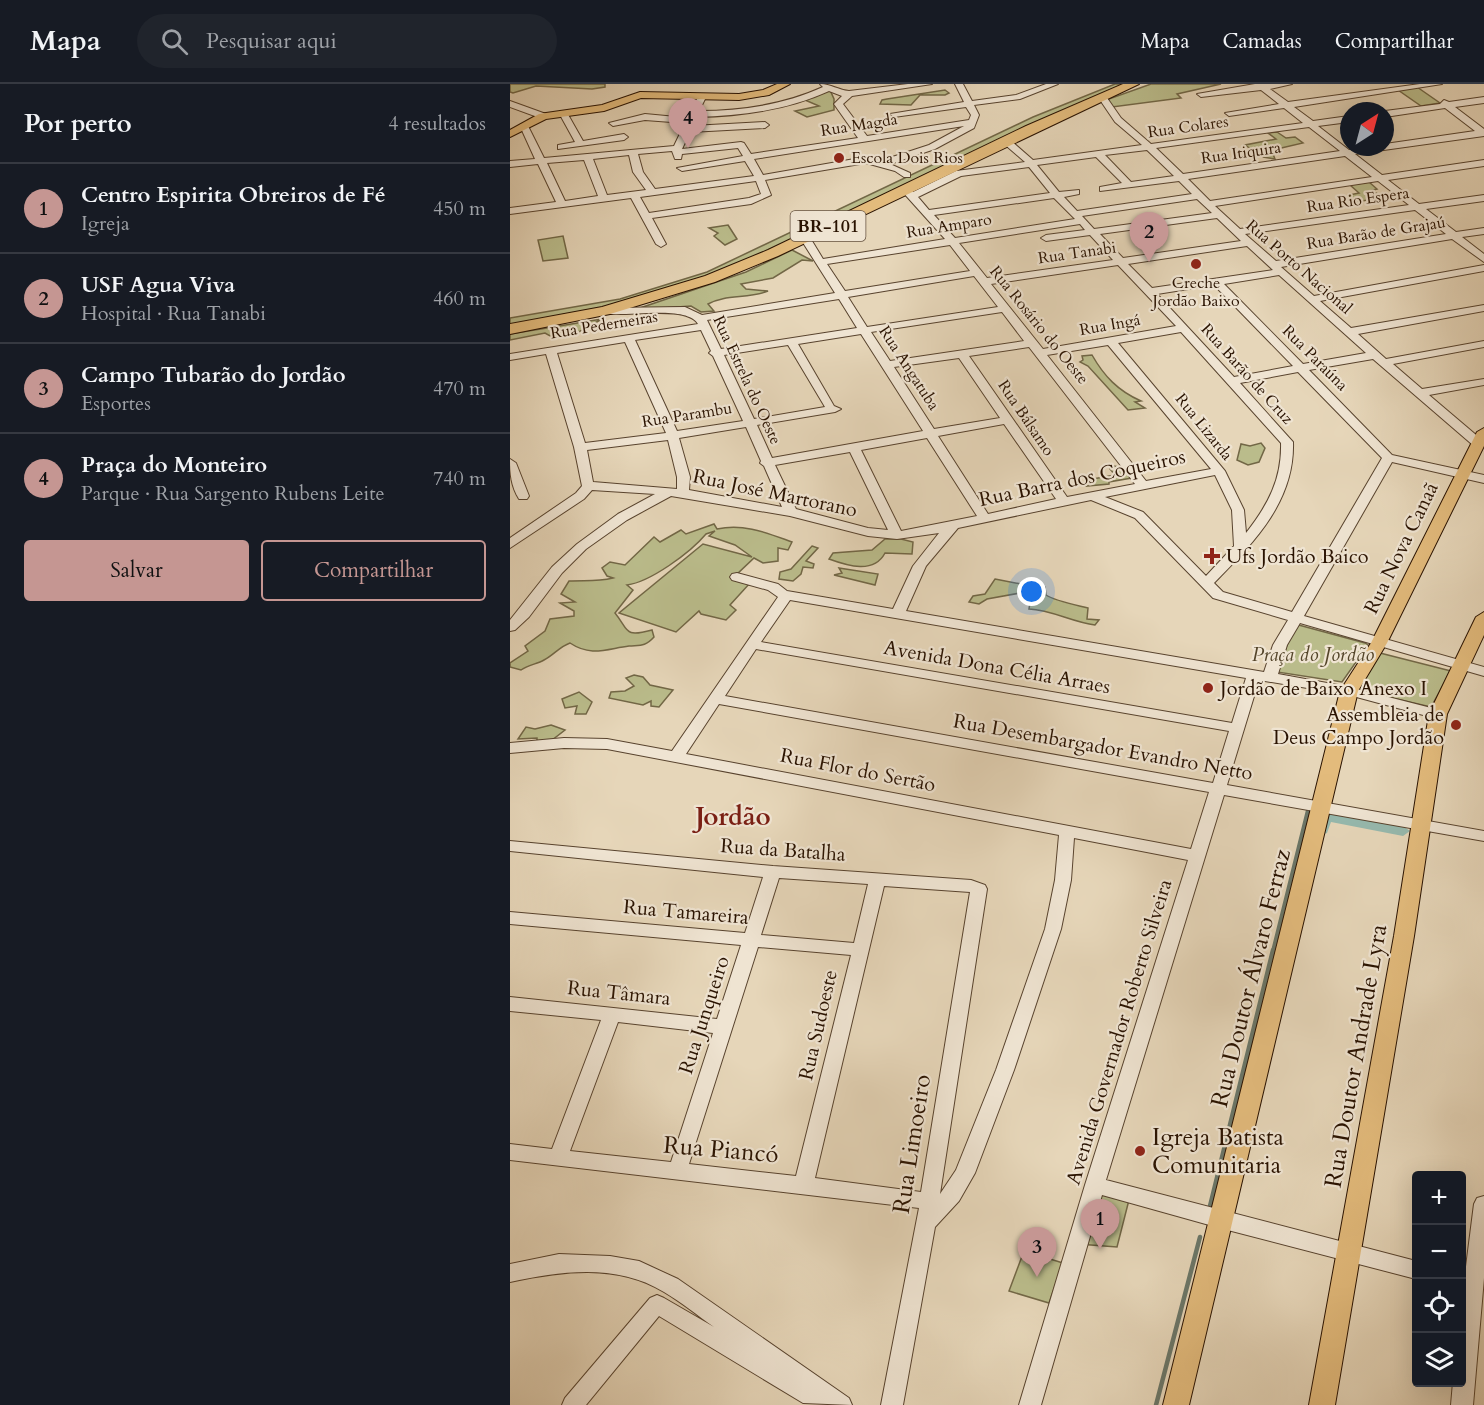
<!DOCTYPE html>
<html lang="pt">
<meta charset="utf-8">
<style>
:root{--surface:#171b24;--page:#20242c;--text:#f1f3f6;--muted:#9ea1a6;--line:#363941;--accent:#c59692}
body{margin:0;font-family:Cardo,serif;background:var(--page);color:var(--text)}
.controls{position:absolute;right:18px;bottom:18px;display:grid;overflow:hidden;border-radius:6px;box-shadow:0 6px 24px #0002}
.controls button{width:54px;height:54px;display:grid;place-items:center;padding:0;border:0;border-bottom:2px solid var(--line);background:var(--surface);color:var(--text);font:30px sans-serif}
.compass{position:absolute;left:830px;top:18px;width:54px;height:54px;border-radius:50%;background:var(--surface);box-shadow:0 6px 24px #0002;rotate:36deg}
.you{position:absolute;left:522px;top:508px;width:21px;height:21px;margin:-15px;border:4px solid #fff;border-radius:50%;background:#1a73e8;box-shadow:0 0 0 9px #1a73e833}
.badge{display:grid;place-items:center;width:39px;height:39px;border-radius:50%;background:var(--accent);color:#111;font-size:20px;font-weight:700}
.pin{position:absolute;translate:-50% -50px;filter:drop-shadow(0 2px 3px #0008)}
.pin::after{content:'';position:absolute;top:32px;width:21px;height:18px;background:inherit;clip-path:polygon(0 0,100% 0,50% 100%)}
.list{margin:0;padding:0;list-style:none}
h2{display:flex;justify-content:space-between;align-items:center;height:78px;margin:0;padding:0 24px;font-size:26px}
h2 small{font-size:20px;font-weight:400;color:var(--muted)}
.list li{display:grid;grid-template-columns:39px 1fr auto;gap:18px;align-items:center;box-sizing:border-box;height:90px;padding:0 24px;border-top:2px solid var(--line)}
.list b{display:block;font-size:22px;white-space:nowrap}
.list p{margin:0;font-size:20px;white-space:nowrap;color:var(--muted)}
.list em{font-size:20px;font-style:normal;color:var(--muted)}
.actions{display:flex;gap:12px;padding:18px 24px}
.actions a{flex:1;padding:14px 0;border:2px solid var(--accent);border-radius:6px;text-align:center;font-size:21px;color:var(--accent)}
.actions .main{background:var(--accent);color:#111}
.icon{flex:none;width:33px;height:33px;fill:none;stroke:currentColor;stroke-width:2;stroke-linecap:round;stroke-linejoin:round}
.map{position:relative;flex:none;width:974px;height:1321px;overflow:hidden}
header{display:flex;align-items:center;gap:36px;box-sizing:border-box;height:84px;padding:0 30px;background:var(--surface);border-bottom:2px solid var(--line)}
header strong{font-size:28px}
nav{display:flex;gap:33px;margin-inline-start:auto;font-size:21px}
.search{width:420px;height:54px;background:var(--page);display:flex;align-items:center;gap:15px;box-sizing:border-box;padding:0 21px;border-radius:33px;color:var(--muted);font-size:22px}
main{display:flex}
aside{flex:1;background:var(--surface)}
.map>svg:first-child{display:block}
.green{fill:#babc8b;stroke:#726746;stroke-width:1.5}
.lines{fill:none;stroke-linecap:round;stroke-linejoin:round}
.stream-far1{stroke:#6a7668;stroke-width:4}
.stream{stroke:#6a7668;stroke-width:4.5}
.canal{fill:#96b9ae;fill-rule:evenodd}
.minor-casing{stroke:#58432e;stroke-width:2}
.major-casing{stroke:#291200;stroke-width:2}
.highway-casing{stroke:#291200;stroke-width:2}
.minor{fill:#efe4d2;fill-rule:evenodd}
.major{fill:#e3bb7c;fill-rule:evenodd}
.highway{fill:#e3bb7c;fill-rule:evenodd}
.poi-dot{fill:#8f2418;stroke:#efe4d2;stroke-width:2}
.labels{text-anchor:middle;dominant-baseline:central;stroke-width:4.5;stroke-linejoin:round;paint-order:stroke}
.far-street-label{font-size:16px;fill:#291200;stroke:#efe4d2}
.far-poi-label{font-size:16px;fill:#291200;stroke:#efe4d2;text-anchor:start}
.shield{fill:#efe4d2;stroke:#64513f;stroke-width:1.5}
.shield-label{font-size:18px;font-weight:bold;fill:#291200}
.street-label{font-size:20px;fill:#291200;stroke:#efe4d2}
.poi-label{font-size:20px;fill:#291200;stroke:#efe4d2;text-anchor:start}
.park-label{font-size:20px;font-style:italic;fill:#54452a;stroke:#efe4d2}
.near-street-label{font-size:24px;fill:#291200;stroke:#efe4d2}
.near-poi-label{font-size:24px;fill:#291200;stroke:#efe4d2;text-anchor:start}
.district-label{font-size:26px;font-weight:bold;fill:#7a1f14;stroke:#efe4d2}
</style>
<header>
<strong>Mapa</strong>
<div class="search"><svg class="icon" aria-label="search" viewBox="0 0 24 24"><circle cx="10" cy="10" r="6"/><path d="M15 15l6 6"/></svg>Pesquisar aqui</div>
<nav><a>Mapa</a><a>Camadas</a><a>Compartilhar</a></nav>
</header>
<main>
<aside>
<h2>Por perto<small>4 resultados</small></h2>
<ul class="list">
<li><span class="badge">1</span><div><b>Centro Espirita Obreiros de Fé</b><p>Igreja</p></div><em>450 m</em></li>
<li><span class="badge">2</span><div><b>USF Agua Viva</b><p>Hospital · Rua Tanabi</p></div><em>460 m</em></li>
<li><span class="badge">3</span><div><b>Campo Tubarão do Jordão</b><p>Esportes</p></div><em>470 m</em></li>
<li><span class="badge">4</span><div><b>Praça do Monteiro</b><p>Parque · Rua Sargento Rubens Leite</p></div><em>740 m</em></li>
</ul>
<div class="actions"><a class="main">Salvar</a><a>Compartilhar</a></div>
</aside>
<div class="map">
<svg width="974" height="1321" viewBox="0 0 974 1321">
<rect width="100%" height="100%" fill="#e6d6b9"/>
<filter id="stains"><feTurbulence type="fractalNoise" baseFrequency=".00333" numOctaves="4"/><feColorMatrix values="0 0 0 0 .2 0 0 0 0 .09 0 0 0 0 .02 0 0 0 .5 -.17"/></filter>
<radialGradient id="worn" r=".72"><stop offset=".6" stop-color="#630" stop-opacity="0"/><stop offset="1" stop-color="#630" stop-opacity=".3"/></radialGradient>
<g class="green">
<polygon points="0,0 95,0 95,3 82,5 26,2 3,9 0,8"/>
<polygon points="605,0 623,0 230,180 133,215 0,243 0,234 110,215 197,188 523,33"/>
<polygon points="641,0 711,0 667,10 671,14 602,23 596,16"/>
<polygon points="907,3 930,19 911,22 888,6"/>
<polygon points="320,6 324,15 324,26 297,33 285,27 309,22 295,16"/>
<polygon points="435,6 439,9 435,11 410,11 401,21 370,20 372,16 377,15"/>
<polygon points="767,48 776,54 785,53 793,59 767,65 770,69 763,70 765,75 753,73 735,61 766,55 758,49"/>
<polygon points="859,98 867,105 859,107 878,113 845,118 840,114 839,111 849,109 840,101"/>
<polygon points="218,141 227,155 215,161 204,152 208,149 199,144"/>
<polygon points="53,152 58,174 33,177 28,156"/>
<path d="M282,166L303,177L292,176L263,194L231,200L236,205L258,207C239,215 215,210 198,220L204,227L191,228L181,222L137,225L133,223L236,188Z"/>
<polygon points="92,235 67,249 42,253 35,249 0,256 0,250"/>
<path d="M582,271C594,292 608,307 631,317L625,318L635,324L618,326L578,282L570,278L573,276L572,272Z"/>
<polygon points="751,359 755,364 749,378 738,381 727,376 731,360 740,362"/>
<polygon points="604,382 617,385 616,388 622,394 599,398 599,400 577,402 580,399 577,396 605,391 600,385"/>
<path d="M204,440L207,445C234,439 257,449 282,458L278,466L268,464V477L253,479L244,474L224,493L241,498L220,521L226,526L216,536L191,530L189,527L166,548L109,529L193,460L242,473L225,461L199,452L205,447L196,450C180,469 140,498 117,501L123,506L105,529C119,546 113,554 142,546L144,553C135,563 130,561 119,562C96,565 81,573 60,559C49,563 44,571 34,576C27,580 18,581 11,586L0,583V579L18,567L15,562L35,547L40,535L64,532V527L50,519L65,518L51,510L59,497C75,496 86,498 103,494L97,492L92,484L100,478L115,481L144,453L150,458L171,446L176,450Z"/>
<path d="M375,455H391L403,458L402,470L375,469C364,490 338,482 319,475L323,469L362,466Z"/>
<polygon points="302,462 308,464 296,477 304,480 303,484 293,483 291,490 283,497 269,495 270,488 281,485"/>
<polygon points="329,484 368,490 365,501 324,491 332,489"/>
<path d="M485,495L511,500L516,495L535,503L536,511C545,517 566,521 578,524L577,535L589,536L585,541C562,538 542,526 519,525L520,518L513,515L510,509L477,515L469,520L459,518L463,512L475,510Z"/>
<polygon points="785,540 855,559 858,561 832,598 767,588"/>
<polygon points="870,569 941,587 921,623 848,606"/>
<polygon points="124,591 133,593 140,601 163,606 149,623 141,622 141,617 133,621 99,614 101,608 115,607 124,602 116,594"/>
<polygon points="69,608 82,618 76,630 65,630 67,622 55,624 52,615"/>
<polygon points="41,641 55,646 42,656 27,658 27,654 8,655 16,643 25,645"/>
<polygon points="577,1101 620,1112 607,1163 568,1160"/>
<polygon points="514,1167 553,1179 539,1219 499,1207"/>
</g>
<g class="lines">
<polyline class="stream-far1" points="763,867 798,726"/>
<g class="stream">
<polyline points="700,1122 763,866"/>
<polyline points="646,1321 690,1153"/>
</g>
<polygon class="canal" points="815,727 893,742 900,747 893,752 821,738 817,749 812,751 805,746 808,732"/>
<g class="minor-casing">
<g id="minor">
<path d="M310,0C321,0 328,6 339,7L398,0H422L342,12L333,20L357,52L459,36L461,31L456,23L384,33L380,30L454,18L445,0H453L462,17L506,11L536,0H548L510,15L464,21L469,31L464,44L425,65L380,80L400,89V93H394L385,87L356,79L255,96L261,111L241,120L142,134L156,160L151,163L146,160L121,114L0,130V124L46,118L28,80L0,83V77L25,75L10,42L11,40L18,42L34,74L164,62L175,39L135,36L103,42L99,39L135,30L177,34L188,13L192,10L196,13L189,27C233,27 273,21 313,3ZM319,7L332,12L324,20L348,54L241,70L234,59L231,58L172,65L180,48L255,44L259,41L255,38L182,42L187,33C233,32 277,26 319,7ZM454,42L419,61L370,77L356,73L253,91L244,75ZM228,64L233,72L167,84L172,87L235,77L244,92L145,105L133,88L128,70L162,67L165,75H171L172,70ZM119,71L123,88L136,106L97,111L83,75ZM74,76L88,112L55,117L37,79ZM246,97L251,110L239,114L139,129L130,113Z"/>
<path d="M745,0H782L760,5L778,18L910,0H932L784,23L803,37L839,32V38L808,42L839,66L875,63V60L965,47L935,24L875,33V27L930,20L934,16L939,18L974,13V19L945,23L974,45V52L845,70L872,91L974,76V82L878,96L909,120L974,111V117L916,125L946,148L974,144V150L952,153L974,170V178L942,155L771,183L804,212L974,181V187L810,217L841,244L974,221V227L848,250L876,275L974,257V263L883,280L912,305L974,295V301L919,311L972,356V362H964L863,275L799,286L882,371L974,391V399L882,378L794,532L974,583V592L790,539L777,561L768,590L839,603L933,627L935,630L928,635L839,611L749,596L717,701L974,747V757L714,711L596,1096L906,1177V1195L710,1144L592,1111L531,1321H509L575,1101L678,776L564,754L561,796L551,845L504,986L465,1089L449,1117L425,1143L393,1321H371L409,1124L0,1076V1060L42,1065L91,936L0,927V913L207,935L231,861L0,840V828L235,849L253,793L0,767V757L263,782L461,796L475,801L477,805L430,1110L446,1086L486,986L535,845L545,796L549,751L97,665L54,664L0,669V659L54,654L97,655L162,667L268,513L258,506L222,496L220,493L222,490L227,489L268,500L277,507L383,525L403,482L429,449L387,455L358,452L280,432L161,412L117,436L76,465L52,489L19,533L5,546L0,547V536L42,483L67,460L108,430L145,410L82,406L74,415L0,464V454L66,409L72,402L64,363L36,270L0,276V270L188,240C176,220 114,234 91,229L90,227L95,224L175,223L192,231L325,209L290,154L291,152H299L313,175L435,155L390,105L398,103L403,108L446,87L515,78L493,59V55H499L523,76L632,61L605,38L588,13L589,11H595L611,34L641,60L793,39L774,24L719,32L715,29L769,20L751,6L691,13L687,10ZM799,43L830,67L673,90L646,64ZM637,66L664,92L621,98L595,71ZM835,72L862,93L700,117L678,95ZM586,73L612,99L590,103V107L669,97L682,110L567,127L554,113L569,110V106L549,108L527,81ZM519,83L540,109L419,126L408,113L451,92ZM868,97L899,121L730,145L705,122ZM544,114L565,135L445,154L424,131ZM687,115L702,129L584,145L572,132ZM905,126L936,150L766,177L735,150ZM707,134L731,157L613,174L590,150ZM570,140L575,146L536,151L531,154L536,157L580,151L603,176L477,194L449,159ZM440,161L460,187L335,207L317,180ZM737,162L763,186L642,204L618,180ZM608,181L666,242L533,265L481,200ZM769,191L856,269L793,280L714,200ZM464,192L488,223L357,243L338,213ZM704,201L783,282L724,293L647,210ZM329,215L347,244L211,265L197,236ZM492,228L514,257L380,277L361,248ZM191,246L201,267L199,269L203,272L233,337L167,347L125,256ZM671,248L771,359C772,395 758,421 736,449L734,426L715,387L608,259ZM351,250L413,347L262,374L247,341L325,328L331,325L324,322L288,260ZM115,258L156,349L75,359L47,269ZM278,261L315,323L244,335L214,271ZM598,261L701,385L636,397L537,271ZM519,263L625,400L557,413L459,272ZM449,274L490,334L424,345L384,283ZM788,288L872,374L782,528L713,508L704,499C743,459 785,418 783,358L730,299ZM494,340L546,415L478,430L428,352ZM236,343L251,377L250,379L254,382L272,423L179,406L180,393L169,354ZM417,354L467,432L391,447L351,366ZM158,356L167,393V405L83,398L77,366ZM340,368L378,446L358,444L286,425L265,381ZM705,391L722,426L724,462L696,492L633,428L595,413ZM581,416L625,434L703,514L778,536L763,561L754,588L396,527L416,482L448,444ZM280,516L736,594L722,639L251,558ZM246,565L719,647L703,699L215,612ZM209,620L699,708L681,765L176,670ZM269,794L358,800L344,859L251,851ZM374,802L460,808L411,1108L305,1094ZM248,863L341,871L286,1092L179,1080ZM108,938L203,949L161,1078L60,1067Z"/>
<polygon points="0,17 36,30 37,32 33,35 0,23"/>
<polygon points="50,27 56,27 73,57 114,50 118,53 114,56 48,65 48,61 65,58 49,29"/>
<path d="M0,375L6,379L19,412L17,415H9C1,402 0,390 0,375Z"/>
<polygon points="974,1112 974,1194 963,1321 941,1321 943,1298 952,1298 952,1214 964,1120 967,1114"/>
<path d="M49,1170L100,1172L129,1177L168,1195L339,1314L342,1321L293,1319L149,1232L76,1321H52L55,1314L140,1214L147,1211L154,1214L204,1243C187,1231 171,1218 154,1208C107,1179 51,1187 0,1198V1180Z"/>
</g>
</g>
<g class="major-casing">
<g id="major">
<polygon points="267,0 280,0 259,11 229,16 131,14 94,27 36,35 0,53 0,46 29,30 92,21 130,8 229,10 253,6"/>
<polygon points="974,344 974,362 877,559 848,607 679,1321 653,1321 830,607 861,559 967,348"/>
<polygon points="974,528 974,551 937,630 904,852 825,1321 799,1321 884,852 919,630 966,533"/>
</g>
</g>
<g class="highway-casing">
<polygon id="highway" points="613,0 629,0 268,172 205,198 100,230 0,250 0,240 92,223 195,192 258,166 516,42"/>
</g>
<use href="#minor" class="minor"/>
<use href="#major" class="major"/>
<use href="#highway" class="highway"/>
</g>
<g class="poi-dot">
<circle cx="329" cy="74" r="6"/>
<circle cx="686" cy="180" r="6"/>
<path d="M699 463h6v6h6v6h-6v6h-6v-6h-6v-6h6z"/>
<circle cx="698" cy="604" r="6"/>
<circle cx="946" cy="641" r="6"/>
<circle cx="630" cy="1067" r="6"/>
</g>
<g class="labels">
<g class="far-street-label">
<text transform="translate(349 41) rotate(-9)">Rua Magda</text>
<text transform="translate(678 43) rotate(-8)">Rua Colares</text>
<text transform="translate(731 69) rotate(-8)">Rua Itiquira</text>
<text transform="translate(848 116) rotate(-8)">Rua Rio Espera</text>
<text transform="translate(439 142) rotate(-9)">Rua Amparo</text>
<text transform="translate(866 149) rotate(-9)">Rua Barão de Grajaú</text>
<text transform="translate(567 169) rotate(-8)">Rua Tanabi</text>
<text transform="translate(789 183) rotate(41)">Rua Porto Nacional</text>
<text transform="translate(94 241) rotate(-9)">Rua Pederneiras</text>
<text transform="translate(529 241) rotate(51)">Rua Rosário do Oeste</text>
<text transform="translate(600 241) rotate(-10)">Rua Ingá</text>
<text transform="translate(805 274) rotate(45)">Rua Paraúna</text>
<text transform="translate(399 284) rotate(57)">Rua Angatuba</text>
<text transform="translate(737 290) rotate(48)">Rua Barão de Cruz</text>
<text transform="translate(237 296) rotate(65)">Rua Estrela do Oeste</text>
<text transform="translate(177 331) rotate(-9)">Rua Parambu</text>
<text transform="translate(516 334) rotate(56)">Rua Bálsamo</text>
<text transform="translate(694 343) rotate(51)">Rua Lizarda</text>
</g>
<g class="far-poi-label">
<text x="341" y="74">Escola Dois Rios</text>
<text x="686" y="199" text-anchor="middle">Creche<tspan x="686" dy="18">Jordão Baixo</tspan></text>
</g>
<rect class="shield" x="280.5" y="127" width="75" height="30" rx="4.5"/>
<g class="shield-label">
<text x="318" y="142">BR-101</text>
</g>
<g class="street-label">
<text transform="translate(572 394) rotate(-12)">Rua Barra dos Coqueiros</text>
<text transform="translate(265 409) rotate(12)">Rua José Martorano</text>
<text transform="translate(891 464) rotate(-64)">Rua Nova Canaã</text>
<text transform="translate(487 583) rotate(10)">Avenida Dona Célia Arraes</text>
<text transform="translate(593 663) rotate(10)">Rua Desembargador Evandro Netto</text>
<text transform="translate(348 686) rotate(11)">Rua Flor do Sertão</text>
<text transform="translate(273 766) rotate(4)">Rua da Batalha</text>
<text transform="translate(176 828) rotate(5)">Rua Tamareira</text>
<text transform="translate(109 909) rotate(6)">Rua Tâmara</text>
<text transform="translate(194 931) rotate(-72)">Rua Junqueiro</text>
<text transform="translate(308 941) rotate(-77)">Rua Sudoeste</text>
<text transform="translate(609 948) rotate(-73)">Avenida Governador Roberto Silveira</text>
</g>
<g class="poi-label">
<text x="716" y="472">Ufs Jordão Baico</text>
<text x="710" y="604">Jordão de Baixo Anexo I</text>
<text x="934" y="630" text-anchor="end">Assembleia de<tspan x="934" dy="23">Deus Campo Jordão</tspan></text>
</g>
<g class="park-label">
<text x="803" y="570">Praça do Jordão</text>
</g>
<g class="near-street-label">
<text transform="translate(741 894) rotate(-76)">Rua Doutor Álvaro Ferraz</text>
<text transform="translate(846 972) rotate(-80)">Rua Doutor Andrade Lyra</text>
<text transform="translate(402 1060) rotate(-81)">Rua Limoeiro</text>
<text transform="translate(211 1066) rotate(5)">Rua Piancó</text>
</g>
<g class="near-poi-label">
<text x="642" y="1053">Igreja Batista<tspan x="642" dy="28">Comunitaria</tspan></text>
</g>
<g class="district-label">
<text x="223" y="732">Jordão</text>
</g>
</g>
<rect width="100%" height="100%" filter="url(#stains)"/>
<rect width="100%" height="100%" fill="url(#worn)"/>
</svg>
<div class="controls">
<button>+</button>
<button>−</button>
<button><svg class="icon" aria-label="locate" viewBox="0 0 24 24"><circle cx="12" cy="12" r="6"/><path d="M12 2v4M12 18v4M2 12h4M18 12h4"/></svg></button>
<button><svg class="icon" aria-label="layers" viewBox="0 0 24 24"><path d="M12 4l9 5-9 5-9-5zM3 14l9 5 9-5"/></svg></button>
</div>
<svg class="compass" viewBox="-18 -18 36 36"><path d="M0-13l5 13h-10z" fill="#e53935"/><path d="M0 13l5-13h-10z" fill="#9ea1a6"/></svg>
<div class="you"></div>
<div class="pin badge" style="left:590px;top:1165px">1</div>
<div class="pin badge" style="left:639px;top:178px">2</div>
<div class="pin badge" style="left:527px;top:1193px">3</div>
<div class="pin badge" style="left:178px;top:64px">4</div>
</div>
</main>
